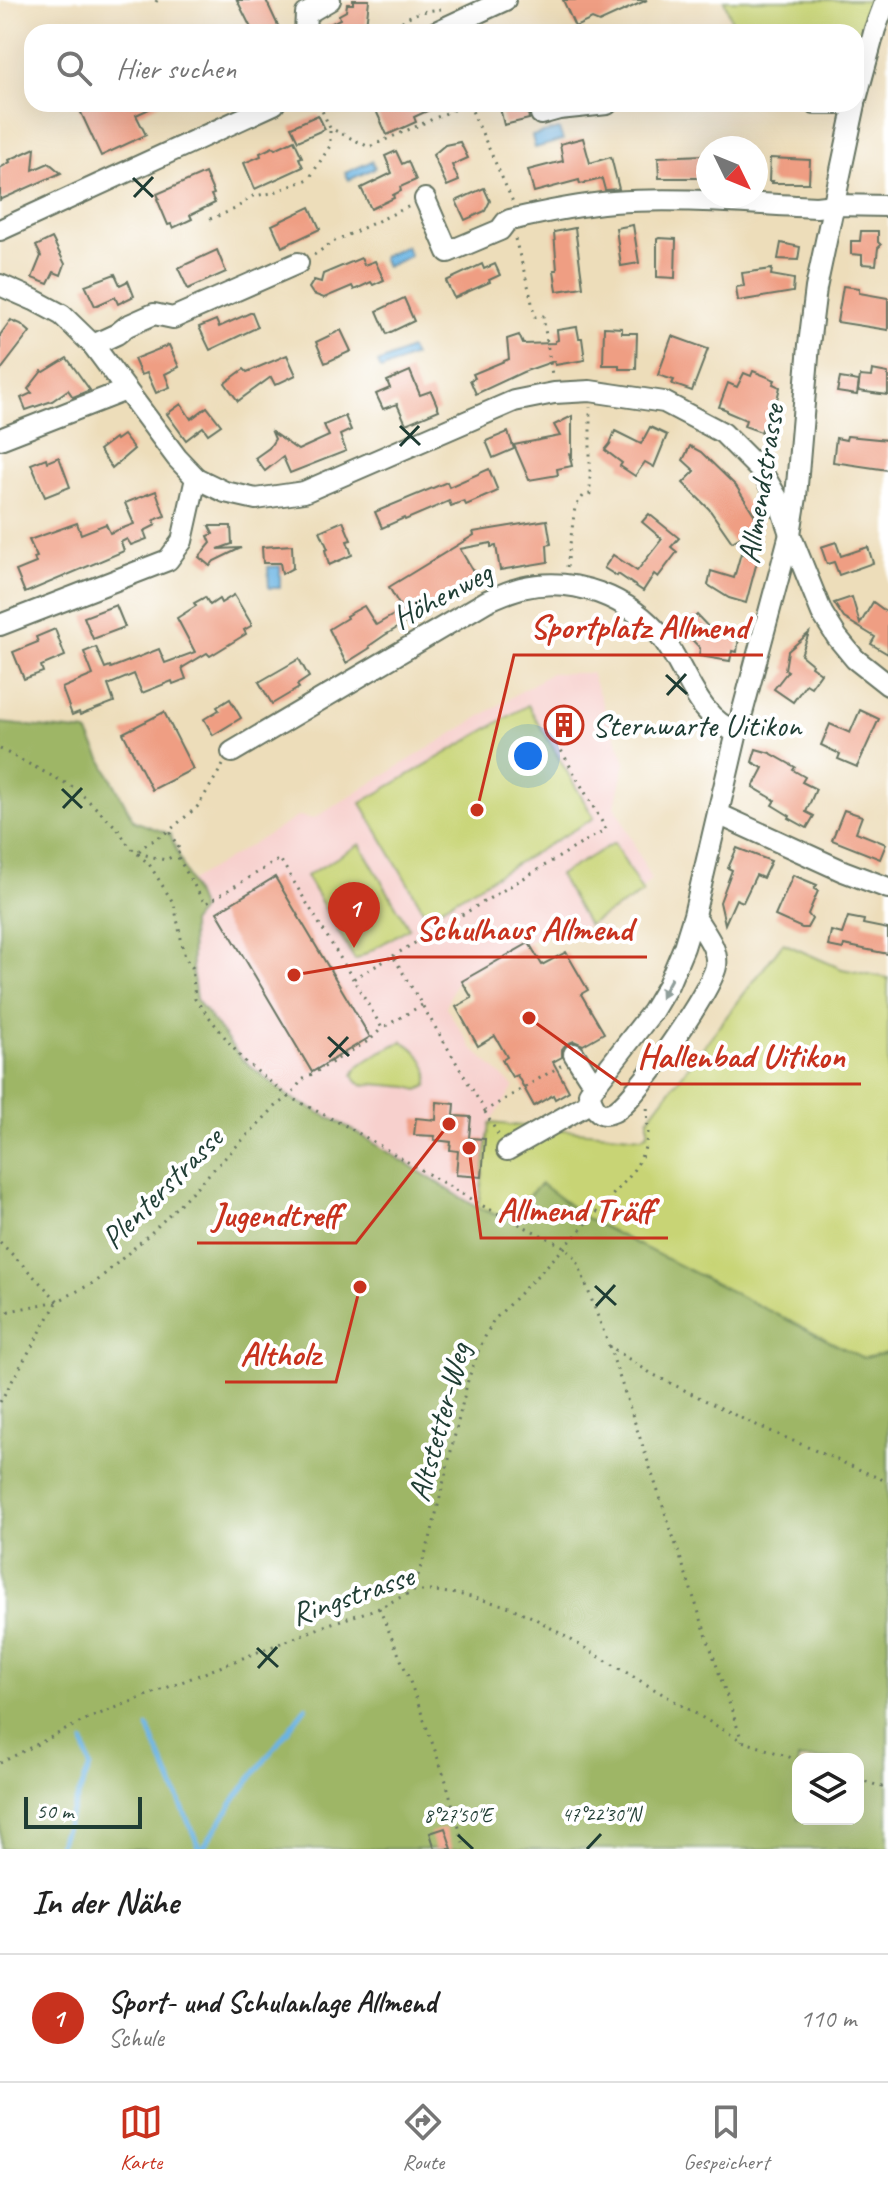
<!DOCTYPE html>
<html lang="de">
<meta charset="utf-8">
<style>
:root{--surface:#fff;--page:#f6f6f6;--text:#222;--muted:#767676;--line:#e0e0e0;--accent:#c8321e}
body{margin:0;font-family:Caveat,sans-serif;background:var(--page);color:var(--text)}
.controls{position:absolute;right:24px;bottom:24px;display:grid;overflow:hidden;border-radius:16px;box-shadow:0 8px 32px #0002}
.controls button{width:72px;height:72px;display:grid;place-items:center;padding:0;border:0;border-bottom:2px solid var(--line);background:var(--surface);color:var(--text);font:40px sans-serif}
.compass{position:absolute;left:696px;top:136px;width:72px;height:72px;border-radius:50%;background:var(--surface);box-shadow:0 8px 32px #0002;rotate:133deg}
.scale{position:absolute;left:24px;bottom:20px;width:118px;box-sizing:border-box;padding-left:8px;border:4px solid #1f3d34;border-top:0;font-size:22px;line-height:28px;white-space:nowrap;color:#1f3d34;-webkit-text-stroke:6px #fff;paint-order:stroke}
.you{position:absolute;left:528px;top:756px;width:28px;height:28px;margin:-20px;border:6px solid #fff;border-radius:50%;background:#1a73e8;box-shadow:0 0 0 12px #1a73e833}
.badge{display:grid;place-items:center;width:52px;height:52px;border-radius:50%;background:var(--accent);color:#fff;font-size:26px;font-weight:700}
.pin{position:absolute;translate:-50% -66px;filter:drop-shadow(0 2px 4px #0008)}
.pin::after{content:'';position:absolute;top:42px;width:28px;height:24px;background:inherit;clip-path:polygon(0 0,100% 0,50% 100%)}
.list{margin:0;padding:0;list-style:none}
h2{display:flex;justify-content:space-between;align-items:center;height:104px;margin:0;padding:0 32px;font-size:34px}
h2 small{font-size:26px;font-weight:400;color:var(--muted)}
.list li{display:grid;grid-template-columns:52px 1fr auto;gap:24px;align-items:center;box-sizing:border-box;height:128px;padding:0 32px;border-top:2px solid var(--line)}
.list b{display:block;font-size:30px;white-space:nowrap}
.list p{margin:0;font-size:26px;white-space:nowrap;color:var(--muted)}
.list em{font-size:26px;font-style:normal;color:var(--muted)}
.icon{flex:none;width:44px;height:44px;fill:none;stroke:currentColor;stroke-width:2;stroke-linecap:round;stroke-linejoin:round}
.map{position:relative;flex:none;width:888px;height:1849px;overflow:hidden}
.search{position:absolute;background:var(--surface);box-shadow:0 8px 32px #0002;left:24px;right:24px;top:24px;height:88px;display:flex;align-items:center;gap:20px;box-sizing:border-box;padding:0 28px;border-radius:24px;color:var(--muted);font-size:30px}
.sheet{height:232px;background:var(--surface)}
nav{display:flex;justify-content:space-around;align-items:center;box-sizing:border-box;height:112px;border-top:2px solid var(--line);background:var(--surface);font-size:22px;color:var(--muted)}
nav a{display:grid;justify-items:center;gap:4px}
nav .on{color:var(--accent)}
.map>svg:first-child{display:block}
.built{fill:#f7d0cd}
.green{fill:#c8d475;stroke:#748854;stroke-width:2}
.forest{fill:#9eb666;stroke:#5e7a4d;stroke-width:2;fill-rule:evenodd}
.water{fill:#6bb4e3;stroke:#45788c;stroke-width:2}
.lines{fill:none;stroke-linecap:round;stroke-linejoin:round}
.stream{stroke:#6bb4e3;stroke-width:5}
.building{fill:#ef9e83}
.minor-casing{stroke:#677563;stroke-width:24}
.path{stroke:#677563;stroke-width:3;stroke-dasharray:2 6;stroke-linecap:butt}
.minor{stroke:#fff;stroke-width:20}
.oneway{fill:#8f9e9a}
.ticks{fill:none;stroke:#1f3d34;stroke-width:3}
.labels{text-anchor:middle;dominant-baseline:central;stroke-width:8;stroke-linejoin:round;paint-order:stroke}
.street-label{font-size:32px;fill:#1f3d34;stroke:#fff}
.poi-label{font-size:32px;fill:#1f3d34;stroke:#fff;text-anchor:start}
.ticks-label{font-size:20px;text-anchor:middle;fill:#1f3d34;stroke:#fff;stroke-width:8;stroke-linejoin:round;paint-order:stroke}
.leader{fill:none;stroke:#c8321e;stroke-width:3}
.callout-dot{fill:#c8321e;stroke:#fff;stroke-width:3}
.callout-label{font-size:34px;text-anchor:middle;font-weight:bold;fill:#c8321e;stroke:#fff;stroke-width:8;stroke-linejoin:round;paint-order:stroke}
</style>
<div class="map">
<svg width="888" height="1849" viewBox="0 0 888 1849">
<rect width="100%" height="100%" fill="#fff"/>
<filter id="ink" filterUnits="userSpaceOnUse"><feTurbulence type="fractalNoise" baseFrequency=".0125" numOctaves="2"/><feDisplacementMap in="SourceGraphic" scale="16" xChannelSelector="R" yChannelSelector="G"/><feConvolveMatrix kernelMatrix="1 2 1 2 8 2 1 2 1" color-interpolation-filters="sRGB"/></filter>
<filter id="wash" filterUnits="userSpaceOnUse"><feTurbulence type="fractalNoise" baseFrequency=".006" numOctaves="4" result="noise"/><feDisplacementMap in="SourceGraphic" scale="32" xChannelSelector="R" yChannelSelector="G"/><feGaussianBlur stdDeviation="1.8" result="paint"/><feColorMatrix in="noise" values="0 0 0 0 0 0 0 0 0 0 0 0 0 0 0 0 0 1.4 0 .05"/><feComposite in="paint" operator="in"/></filter>
<g filter="url(#wash)">
<rect width="100%" height="100%" fill="#edddba"/>
<polygon class="built" points="551,673 591,673 625,762 615,805 651,879 630,902 590,926 552,930 456,981 446,1007 473,1049 514,1087 490,1123 478,1208 348,1127 289,1097 242,1059 195,999 192,967 189,882 299,816 313,819"/>
<g class="green">
<polygon points="724,0 876,0 861,45 856,44 856,32 736,32"/>
<polygon points="528,705 594,818 427,916 361,803"/>
<polygon points="614,843 643,893 588,925 559,875"/>
<polygon points="360,844 409,928 355,960 306,876"/>
<polygon points="783,943 842,969 888,978 888,1353 864,1359 589,1220 541,1184 504,1218 478,1208 490,1123 642,1137 648,1133 648,1119"/>
<path d="M402,1041C418,1049 433,1068 427,1086L418,1090L409,1087L373,1084L363,1085L357,1082L353,1075L358,1066L380,1052Z"/>
</g>
<path class="forest" d="M0,723L87,732L134,821L170,834L201,910L191,923L192,967L196,999L242,1059L289,1097L348,1127L478,1208L504,1218L541,1184L589,1220L863,1358L888,1353V1849H0ZM798,1759H858V1819H798Z"/>
<g class="water">
<polygon points="559,129 563,140 535,148 532,136"/>
<polygon points="372,161 375,168 349,180 345,173"/>
<polygon points="406,246 410,256 386,267 382,257"/>
<polygon points="410,349 414,356 381,370 378,363"/>
<polygon points="280,566 280,588 269,588 268,567"/>
</g>
<g class="lines">
<g class="stream">
<polyline points="148,1727 200,1849"/>
<polyline points="57,1849 90,1767 84,1743"/>
<polyline points="202,1849 238,1795 306,1707"/>
</g>
</g>
<g id="blocks">
<g class="building">
<polygon points="237,0 266,0 281,32 253,32"/>
<polygon points="353,0 369,0 366,26 356,32 318,32 318,30 340,19 339,15 346,11 347,4 353,4"/>
<polygon points="563,0 647,0 599,22 592,19 575,27"/>
<polygon points="77,104 160,104 136,115 146,135 101,156"/>
<polygon points="373,104 442,104 414,117 416,122 387,135"/>
<polygon points="499,104 533,104 528,112 529,119 504,125"/>
<polygon points="318,115 325,129 298,141 291,127"/>
<polygon points="583,138 590,163 611,157 619,189 605,190 602,179 580,184 579,180 534,192 528,170 563,161 560,144"/>
<polygon points="294,140 302,157 299,158 303,167 255,189 244,163 261,156 260,153 273,147 275,149"/>
<polygon points="460,142 468,158 452,165 459,181 447,186 433,155 445,145"/>
<polygon points="35,148 33,170 49,163 61,173 0,200 0,168 10,162 9,160"/>
<polygon points="396,151 402,164 408,161 416,180 400,187 401,191 393,195 394,198 371,209 361,188 392,173 385,156"/>
<polygon points="703,155 703,170 699,170 699,178 659,178 658,157"/>
<polygon points="770,158 810,160 809,183 772,183 773,181 769,181"/>
<polygon points="205,173 214,194 211,195 215,203 190,215 192,219 173,228 171,224 168,225 157,199 159,198 157,194"/>
<polygon points="484,188 490,201 485,211 465,220 456,201"/>
<polygon points="310,207 320,229 282,247 272,225"/>
<polygon points="633,225 639,263 621,266 616,228"/>
<polygon points="575,228 583,287 557,291 554,270 557,270 554,232"/>
<polygon points="861,231 878,231 878,242 881,245 878,248 876,265 862,264 862,255 851,254 851,241 860,241"/>
<polygon points="52,238 65,264 61,275 54,272 48,284 32,278 41,256 36,246"/>
<polygon points="659,238 676,239 675,278 657,277 657,239"/>
<polygon points="781,243 800,247 798,260 778,259"/>
<polygon points="217,250 226,272 188,289 178,268"/>
<polygon points="361,258 364,265 375,261 384,280 373,285 371,282 354,290 352,286 324,298 313,294 309,288 314,280 321,282 323,274"/>
<polygon points="482,264 484,269 495,264 500,275 489,280 490,282 454,298 446,281"/>
<polygon points="772,269 771,275 794,279 793,292 738,301 736,287 744,286 742,273"/>
<polygon points="115,274 120,285 128,281 134,296 118,304 115,297 95,306 85,285"/>
<polygon points="843,286 859,288 859,293 888,298 888,330 837,322"/>
<polygon points="404,298 414,321 387,334 377,311"/>
<polygon points="252,312 258,327 210,350 199,327 216,320 219,327"/>
<polygon points="11,320 15,323 16,322 21,324 30,332 0,371 0,335"/>
<polygon points="577,327 579,338 582,338 585,360 555,365 554,361 523,372 476,394 470,380 475,378 473,374 509,359 507,339 519,335 523,344 555,343 555,341 558,340 557,330"/>
<polygon points="604,327 622,328 622,333 637,333 636,369 619,369 619,365 603,365"/>
<polygon points="341,330 351,351 325,363 316,342"/>
<polygon points="672,336 708,349 692,391 672,384 674,380 658,375"/>
<polygon points="169,345 179,367 165,374 170,387 156,393 147,373 141,375 134,359"/>
<polygon points="287,355 296,375 275,385 271,377 238,401 225,383 244,369 247,372"/>
<polygon points="67,358 90,390 73,397 68,390 52,401 26,410 21,398 32,393 28,389 42,371 44,372"/>
<polygon points="872,370 888,373 888,395 858,391 860,376 871,377"/>
<polygon points="410,371 420,395 431,391 439,410 406,424 397,404 383,409 376,394 390,388 387,381"/>
<polygon points="753,371 775,380 773,384 780,387 775,408 778,409 770,430 763,427 761,432 744,426 746,420 727,412 727,410 719,407 728,383 737,387 744,373 751,376"/>
<polygon points="840,378 859,381 857,395 837,392"/>
<polygon points="181,404 191,419 207,407 221,425 208,434 203,427 186,440 167,414"/>
<polygon points="345,416 351,430 340,435 346,451 290,473 283,457 265,471 255,458 269,448 275,439 272,432 298,450 329,436 324,425"/>
<polygon points="572,416 572,457 569,453 572,466 557,469 558,475 529,480 514,445 560,436 554,425"/>
<polygon points="650,427 667,435 654,467 645,462 635,476 620,466 622,463 605,450 610,444 615,431 641,444"/>
<polygon points="508,432 514,449 493,458 486,441"/>
<polygon points="123,435 134,449 112,468 99,450 115,438 116,440"/>
<polygon points="847,436 888,440 888,470 833,462 836,438 846,440"/>
<polygon points="690,446 701,452 736,486 761,525 732,542 709,509 683,483 695,471 683,460"/>
<polygon points="59,457 70,487 45,497 31,464 46,458 47,462"/>
<polygon points="489,469 498,491 466,505 464,501 451,506 449,501 405,520 404,518 382,528 375,512 447,482 449,487"/>
<polygon points="156,491 165,516 154,520 156,525 144,531 147,539 131,545 127,539 121,542 124,551 25,593 16,571 36,563 34,558 37,557 29,540 77,523 81,534 106,524 110,533 134,524 125,503"/>
<polygon points="649,514 679,538 671,547 677,552 658,577 654,574 643,591 618,574 617,576 604,568 613,555 637,571 662,539 642,522"/>
<polygon points="547,520 551,544 547,545 548,562 500,570 496,546 491,547 491,543 460,549 479,581 385,635 369,646 370,648 346,663 329,629 347,618 346,616 364,606 376,625 402,610 389,587 474,535 473,532"/>
<polygon points="343,521 351,540 347,541 352,555 329,565 325,550 328,549 320,531"/>
<polygon points="209,526 231,526 232,544 218,549 241,548 214,561 210,566 199,557 211,543 208,536 213,534"/>
<polygon points="836,542 841,556 868,547 873,563 839,575 834,562 827,564 821,547"/>
<polygon points="292,545 293,568 282,574 280,563 263,563 262,547"/>
<polygon points="741,553 758,558 746,603 729,598 708,585 711,571 734,578"/>
<polygon points="234,595 251,623 251,626 244,630 246,634 210,656 207,653 182,668 186,679 173,684 172,681 142,693 134,674 108,685 114,702 80,715 79,712 72,715 62,688 93,675 84,652 96,647 105,668 110,666 111,668 159,649 165,663 195,652 177,618 196,606 194,603 205,597 210,605 219,599 221,603"/>
<polygon points="852,597 860,624 873,602 888,613 888,654 871,644 875,637 844,618 834,603"/>
<polygon points="116,605 125,627 93,639 84,617"/>
<polygon points="697,615 714,633 739,637 737,652 732,651 730,661 699,656 700,648 680,627 690,617 692,620"/>
<polygon points="55,629 65,656 41,666 43,672 24,679 13,652 38,642 36,637"/>
<polygon points="809,633 801,655 812,664 811,666 821,673 811,687 806,684 793,702 774,689 788,671 785,669 788,651"/>
<polygon points="299,659 309,677 297,685 299,688 272,704 259,682"/>
<polygon points="230,699 241,718 213,735 204,719 219,710 217,707"/>
<polygon points="860,710 879,719 857,767 838,759 840,754 821,745 830,724 850,733"/>
<polygon points="164,712 193,769 152,790 123,733"/>
<circle cx="564" cy="725" r="6"/>
<polygon points="756,749 770,753 795,767 793,770 805,777 802,782 816,789 806,812 814,816 807,828 789,818 790,816 772,805 775,800 753,787 763,768 752,762"/>
<polygon points="844,810 862,816 856,832 886,844 880,859 832,840"/>
<polygon points="737,848 771,861 763,878 756,875 743,902 736,899 725,924 720,902 732,870 728,868"/>
<polygon points="793,875 817,885 814,889 818,891 808,914 812,919 807,928 802,928 775,916"/>
<polygon points="275,877 370,1037 312,1072 217,912"/>
<polygon points="848,917 864,920 863,924 888,929 888,954 844,945 843,949 828,946 831,931 842,934"/>
<polygon points="529,943 542,965 566,952 588,990 581,994 604,1033 583,1045 574,1041 566,1044 562,1049 562,1057 553,1062 569,1091 555,1099 553,1095 534,1106 517,1075 512,1077 502,1060 507,1057 495,1036 478,1046 456,1007 472,998 462,981"/>
<polygon points="437,1102 455,1104 454,1116 471,1117 469,1138 485,1139 482,1177 456,1175 458,1151 450,1150 451,1142 434,1140 435,1136 414,1135 416,1118 436,1120"/>
<polygon points="445,1828 452,1849 435,1849 430,1833"/>
</g>
</g>
</g>
<g filter="url(#ink)">
<use href="#blocks" fill-opacity="0" stroke="#677563" stroke-width="2"/>
<g class="lines">
<g class="minor-casing">
<g id="minor">
<polyline points="305,32 306,14 330,0"/>
<polyline points="436,32 505,0"/>
<polyline points="856,99 875,29 886,0"/>
<polyline points="815,104 854,104"/>
<polyline points="541,114 559,109 607,104"/>
<path d="M425,199L448,252L500,230L506,222L510,220C544,212 578,205 613,202C680,197 749,204 816,207L834,205L888,206"/>
<polyline points="0,230 274,104"/>
<polyline points="0,285 34,300 62,315 93,345 177,458 196,478 225,492 256,499 304,492 514,401 554,393 590,391 664,402 723,433 762,472 779,501 790,534 822,613 837,637 855,659 888,685"/>
<polyline points="93,345 117,334 127,326 154,314 173,318 298,263"/>
<polyline points="0,439 126,390"/>
<polyline points="0,625 168,560 182,541 196,478"/>
<path d="M232,752L487,601C498,596 509,591 521,588C573,575 630,597 663,639C687,670 697,719 737,732"/>
<polyline points="718,814 843,871 888,888"/>
<path d="M694,915C702,930 719,948 716,966C712,990 634,1102 613,1112C598,1119 592,1105 589,1093L652,1012L668,985L684,947L694,915L737,732L790,534L796,497L809,345L816,288L855,104"/>
<polyline points="574,1054 588,1076 596,1082"/>
<polyline points="507,1150 591,1102"/>
</g>
</g>
<g class="path">
<polyline points="156,2 157,0"/>
<path d="M390,32C408,14 416,12 441,9"/>
<polyline points="319,104 330,128 369,147 467,104"/>
<polyline points="469,104 513,202"/>
<polyline points="210,219 235,209 253,196 272,193 309,179 330,146 330,128"/>
<polyline points="515,239 529,289 535,317 543,316 552,375"/>
<polyline points="314,255 333,242 410,206"/>
<polyline points="567,567 575,507 584,495 590,494 590,407"/>
<polyline points="0,749 75,788 117,828 129,846 149,864 174,904 185,958 192,967 195,999 242,1059 263,1076 289,1097 348,1127 481,1205 565,1247 576,1258 609,1346 652,1374 745,1420 888,1482"/>
<polyline points="223,765 198,806 169,831 181,852 176,854 205,904 280,859 353,979"/>
<polyline points="139,851 144,846 169,831"/>
<polyline points="138,853 165,860 176,855"/>
<polyline points="393,956 606,829 558,745"/>
<polyline points="422,1005 382,1028 353,979 393,956 485,1111 562,1065"/>
<polyline points="485,1112 499,1136"/>
<polyline points="0,1242 58,1301"/>
<polyline points="0,1313 58,1301 97,1281 154,1230 275,1107 289,1097 302,1080 370,1040 382,1028"/>
<polyline points="609,1346 742,1741"/>
<polyline points="0,1402 58,1301"/>
<polyline points="413,1591 430,1539 468,1380 479,1349 493,1321 565,1247 629,1177 638,1163 644,1151 648,1133 647,1102"/>
<polyline points="379,1608 408,1676 445,1778 465,1849"/>
<polyline points="0,1763 87,1719 332,1623 379,1608 413,1591 435,1591 463,1595 507,1606 534,1618 742,1741 798,1760"/>
<polyline points="858,1779 882,1787 888,1786"/>
</g>
<use href="#minor" class="minor"/>
</g>
<defs><path id="oneway-solid" d="M-6-.8H1V-3.2L6.5 0L1 3.2V.8H-6Z" transform="scale(2)"/></defs>
<use class="oneway" href="#oneway-solid" transform="translate(666 988) rotate(118)"/>
</g>
<path class="ticks" d="M133,178L153,197M134,197L153,177M400,426L420,445M400,446L419,426M666,675L687,694M667,695L686,674M62,789L82,808M63,808L82,788M328,1037L349,1056M329,1057L348,1037M595,1286L616,1305M596,1306L615,1285M257,1648L278,1667M258,1668L277,1647M458,1835L473,1849M587,1849L601,1834"/>
<defs>
<g id="building-ring" transform="scale(2)"><circle r="9.5" fill="#fff" stroke="#c8321e" stroke-width="1.5"/><path d="M-4-6H4V6H1V3H-1V6H-4ZM-2.5-4.3h1.7v1.8h-1.7ZM.8-4.3h1.7v1.8H.8ZM-2.5-1h1.7V.8h-1.7ZM.8-1h1.7V.8H.8Z" fill="#c8321e"/></g>
</defs>
<g fill-rule="evenodd">
<use href="#building-ring" x="564" y="725"/>
</g>
<g class="labels">
<g class="street-label">
<text transform="translate(761 484) rotate(-81)">Allmendstrasse</text>
<text transform="translate(442 595) rotate(-28)">Höhenweg</text>
<text transform="translate(162 1188) rotate(-45)">Plenterstrasse</text>
<text transform="translate(439 1422) rotate(-75)">Altstetter-Weg</text>
<text transform="translate(352 1595) rotate(-19)">Ringstrasse</text>
</g>
<g class="poi-label">
<text x="592" y="725">Sternwarte Uitikon</text>
</g>
</g>
<g class="ticks-label">
<text x="601" y="1821">47°22'30"N</text>
<text x="458" y="1822">8°27'50"E</text>
</g>
<path class="leader" d="M477 810L514 655H763M294 975L400 957H647M529 1018L621 1084H861M469 1148L481 1238H668M449 1124L356 1243H197M360 1287L336 1382H225"/>
<g class="callout-dot">
<circle cx="477" cy="810" r="8"/>
<circle cx="294" cy="975" r="8"/>
<circle cx="529" cy="1018" r="8"/>
<circle cx="469" cy="1148" r="8"/>
<circle cx="449" cy="1124" r="8"/>
<circle cx="360" cy="1287" r="8"/>
</g>
<g class="callout-label">
<text x="639" y="638">Sportplatz Allmend</text>
<text x="524" y="940">Schulhaus Allmend</text>
<text x="741" y="1067">Hallenbad Uitikon</text>
<text x="575" y="1221">Allmend Träff</text>
<text x="276" y="1226">Jugendtreff</text>
<text x="280" y="1365">Altholz</text>
</g>
</svg>
<div class="controls">
<button><svg class="icon" aria-label="layers" viewBox="0 0 24 24"><path d="M12 4l9 5-9 5-9-5zM3 14l9 5 9-5"/></svg></button>
</div>
<svg class="compass" viewBox="-18 -18 36 36"><path d="M0-13l5 13h-10z" fill="#e53935"/><path d="M0 13l5-13h-10z" fill="#767676"/></svg>
<div class="scale">50 m</div>
<div class="you"></div>
<div class="pin badge" style="left:354px;top:948px">1</div>
<div class="search"><svg class="icon" aria-label="search" viewBox="0 0 24 24"><circle cx="10" cy="10" r="6"/><path d="M15 15l6 6"/></svg>Hier suchen</div>
</div>
<section class="sheet">
<h2>In der Nähe<small></small></h2>
<ul class="list">
<li><span class="badge">1</span><div><b>Sport- und Schulanlage Allmend</b><p>Schule</p></div><em>110 m</em></li>
</ul>
</section>
<nav>
<a class="on"><svg class="icon" aria-label="map" viewBox="0 0 24 24"><path d="M3 6l6-2 6 2 6-2v14l-6 2-6-2-6 2zM9 4v14M15 6v14"/></svg>Karte</a>
<a><svg class="icon" aria-label="directions" viewBox="0 0 24 24"><path d="M12 3l9 9-9 9-9-9zM9 14v-3h6M13 9l2 2-2 2"/></svg>Route</a>
<a><svg class="icon" aria-label="saved" viewBox="0 0 24 24"><path d="M7 4h10v16l-5-4-5 4z"/></svg>Gespeichert</a>
</nav>
